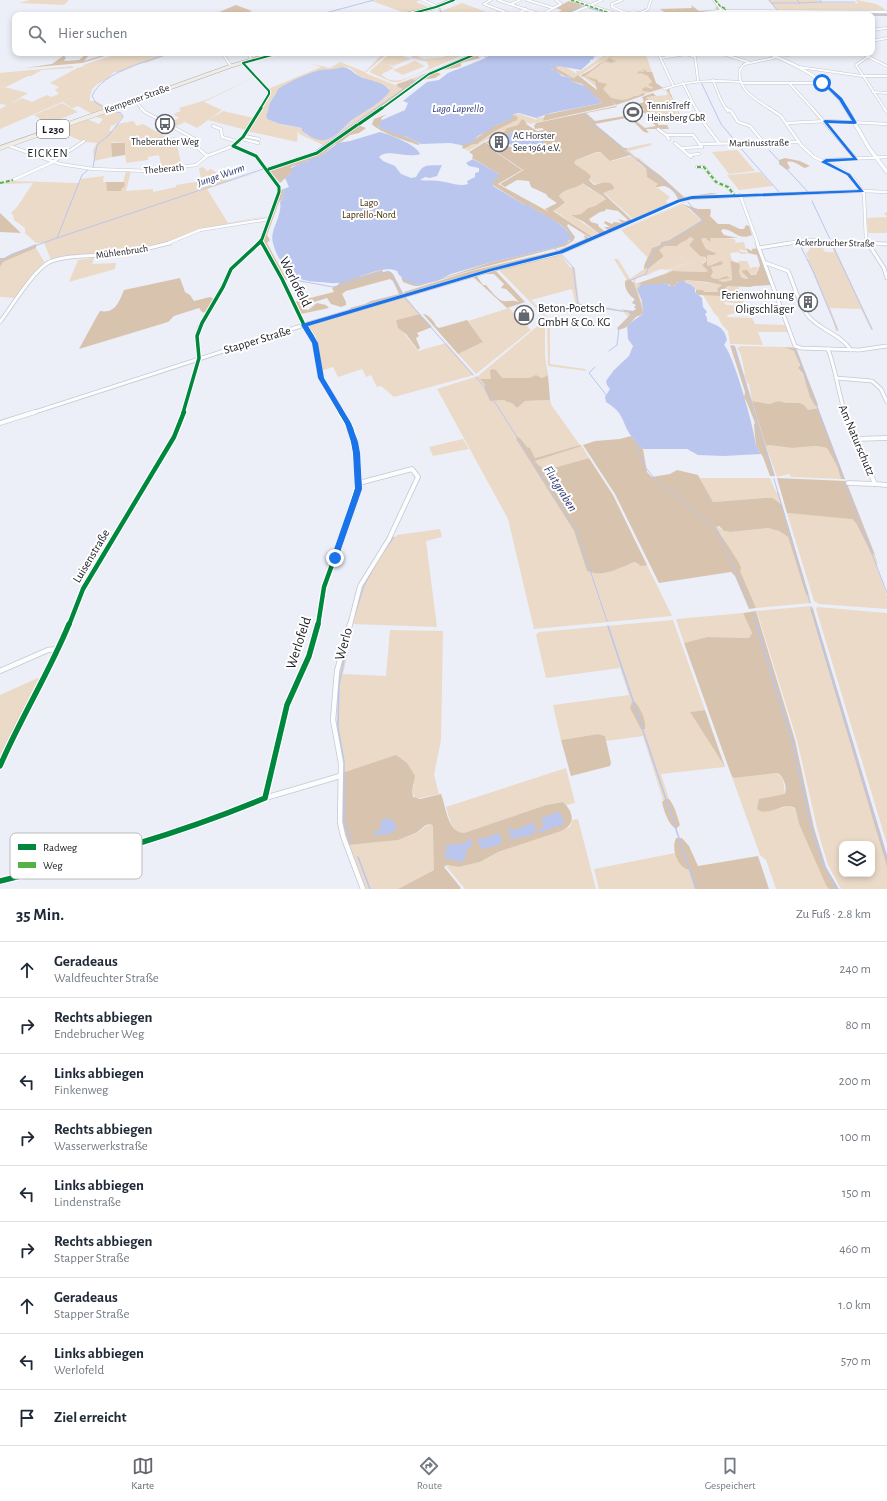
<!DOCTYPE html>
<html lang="de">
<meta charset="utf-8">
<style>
:root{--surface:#fff;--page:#f2f2f3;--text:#1f2937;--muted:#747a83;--line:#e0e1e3;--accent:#64666e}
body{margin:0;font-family:"Alegreya Sans",sans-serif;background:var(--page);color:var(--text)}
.controls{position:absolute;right:12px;bottom:12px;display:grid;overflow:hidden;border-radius:8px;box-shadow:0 2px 6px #0003}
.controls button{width:36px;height:36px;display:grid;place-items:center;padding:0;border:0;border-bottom:1px solid var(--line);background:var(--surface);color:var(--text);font:20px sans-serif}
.stop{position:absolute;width:12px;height:12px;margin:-9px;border:3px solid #1a73e8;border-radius:50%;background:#fff}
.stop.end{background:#1a73e8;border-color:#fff;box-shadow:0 1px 4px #0008}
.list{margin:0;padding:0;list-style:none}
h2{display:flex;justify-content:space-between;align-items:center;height:52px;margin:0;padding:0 16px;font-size:17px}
h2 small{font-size:13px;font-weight:400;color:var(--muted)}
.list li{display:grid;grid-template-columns:26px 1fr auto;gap:12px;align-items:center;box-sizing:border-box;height:56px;padding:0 16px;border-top:1px solid var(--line)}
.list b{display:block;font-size:15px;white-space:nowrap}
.list p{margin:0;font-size:13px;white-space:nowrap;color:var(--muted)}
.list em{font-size:13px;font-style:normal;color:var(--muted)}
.icon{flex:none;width:22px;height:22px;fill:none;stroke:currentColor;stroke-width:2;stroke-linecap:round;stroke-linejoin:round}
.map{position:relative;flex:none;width:887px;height:889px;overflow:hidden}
.search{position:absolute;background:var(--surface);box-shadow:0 2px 6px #0003;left:12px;right:12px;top:12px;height:44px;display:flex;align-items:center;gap:10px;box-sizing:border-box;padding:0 14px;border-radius:8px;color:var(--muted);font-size:15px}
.sheet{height:556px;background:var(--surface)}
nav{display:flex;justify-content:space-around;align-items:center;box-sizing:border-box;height:56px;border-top:1px solid var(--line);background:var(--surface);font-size:11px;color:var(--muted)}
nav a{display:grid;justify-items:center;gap:2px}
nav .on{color:var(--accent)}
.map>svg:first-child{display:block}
.green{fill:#ebdac8;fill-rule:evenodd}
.forest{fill:#d8c4ae;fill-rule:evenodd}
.water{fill:#bac6ee}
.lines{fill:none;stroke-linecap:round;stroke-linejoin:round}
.stream-far1{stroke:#bac6ee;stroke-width:1}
.stream{stroke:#bac6ee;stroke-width:1.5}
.street-far4-casing{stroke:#c6c8d0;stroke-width:3}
.street-far3-casing{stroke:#c6c8d0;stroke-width:3.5}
.street-far2-casing{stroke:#c6c8d0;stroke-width:4.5}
.street-far1-casing{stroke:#c6c8d0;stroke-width:5.5}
.street-casing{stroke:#c6c8d0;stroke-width:6}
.secondary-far1-casing{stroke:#c6c8d0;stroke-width:3.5}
.secondary-casing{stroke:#c6c8d0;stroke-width:4.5}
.primary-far1-casing{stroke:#b6afa8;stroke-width:4}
.primary-casing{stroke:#b6afa8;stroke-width:5}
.street-far4{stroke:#fcfdfe;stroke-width:2}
.street-far3{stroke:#fcfdfe;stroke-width:2.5}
.street-far2{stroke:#fcfdfe;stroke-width:3}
.street-far1{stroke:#fcfdfe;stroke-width:4}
.street{stroke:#fcfdfe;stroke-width:4.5}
.secondary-far1{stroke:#fcfdfe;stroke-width:2.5}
.secondary{stroke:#fcfdfe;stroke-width:3.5}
.primary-far1{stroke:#f0ece7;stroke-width:3}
.primary{stroke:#f0ece7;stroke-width:4}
.quiet-far1{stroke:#55b145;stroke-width:1.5;stroke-dasharray:3.5 1.5;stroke-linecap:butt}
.quiet{stroke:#55b145;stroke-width:2;stroke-dasharray:4 2;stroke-linecap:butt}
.cycleway-far4-casing{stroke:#fff;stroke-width:3.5}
.cycleway-far3-casing{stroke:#fff;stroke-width:4.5}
.cycleway-far2-casing{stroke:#fff;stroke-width:5.5}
.cycleway-far1-casing{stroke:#fff;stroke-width:7}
.cycleway-casing{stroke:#fff;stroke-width:8}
.cycleway-far4{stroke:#00873e;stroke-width:2}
.cycleway-far3{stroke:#00873e;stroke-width:3}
.cycleway-far2{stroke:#00873e;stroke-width:3.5}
.cycleway-far1{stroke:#00873e;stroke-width:4.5}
.cycleway{stroke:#00873e;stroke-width:5.5}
.route{fill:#1a73e8}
.labels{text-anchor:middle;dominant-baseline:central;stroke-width:4;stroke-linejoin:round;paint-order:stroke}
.far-street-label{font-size:10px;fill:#1b1c23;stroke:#fff}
.far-poi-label{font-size:10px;fill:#1b1c23;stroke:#fff;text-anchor:start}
.far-park-label{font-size:10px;fill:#442a02;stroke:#fff}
.far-water-label{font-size:11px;font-style:italic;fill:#2c3877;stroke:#fff}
.shield{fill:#fff;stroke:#5f6065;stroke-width:1}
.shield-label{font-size:11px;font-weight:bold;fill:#1b1c23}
.far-quarter-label{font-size:12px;letter-spacing:1px;fill:#1b1c23;stroke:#fff}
.poi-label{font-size:12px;fill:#1b1c23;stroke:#fff;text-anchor:end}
.street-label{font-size:12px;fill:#1b1c23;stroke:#fff}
.water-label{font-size:13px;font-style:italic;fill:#2c3877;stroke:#fff}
.near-street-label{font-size:14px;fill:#1b1c23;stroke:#fff}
.key{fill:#fff;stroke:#bbbbbd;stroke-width:1}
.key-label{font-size:11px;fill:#1b1c23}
</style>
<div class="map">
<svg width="887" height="889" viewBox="0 0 887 889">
<rect width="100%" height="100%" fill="#eceff8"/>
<g class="green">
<polygon points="30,0 69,0 64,5 19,3"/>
<polygon points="378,0 420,0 416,2 428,7 405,13 372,1"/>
<polygon points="768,0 817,0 822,3 859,3 856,1 857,0 876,4 885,9 883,11 887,11 750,11 729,10 778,11"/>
<polygon points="462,3 492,14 498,11 502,13 497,15 440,15 438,9 442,11"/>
<path d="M121,53H126L118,56L128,53H166L161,57L146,63H141L121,72H114L110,76L111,77C98,84 90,85 90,101H96L107,108L134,99L92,114L78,106L72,108L63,102L76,96L0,129V109L7,105L0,104V86L28,93L10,104L22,98L32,102L47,95L51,97L59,94L55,90L59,87L50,83L77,68L98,62L84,66L83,65Z"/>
<path d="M383,53H388L365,73L395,85L426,73L415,80H409L397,84L399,87L403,89L316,151L310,154L266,168L264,164L266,167L270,166C285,162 313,156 323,145L299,134L298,130L297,142L247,131L271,95L268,89L321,67L308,63L330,68L340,62L365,72ZM342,67L350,68L359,76L389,88L385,97L355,118L337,133L314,138L307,135L302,131V128L282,125L267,119L266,115C269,111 268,107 270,103C273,97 276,95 278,89L316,72C325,69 334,70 342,67Z"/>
<path d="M391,53L399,54L403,53L399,55L412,59L411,57L415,55L424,59L444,57L448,53H449V56L450,53L466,54L399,82H392L371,73L370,71ZM413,58L427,62L429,67L426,70C414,75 395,87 383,76L382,74L394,68L388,64L393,66Z"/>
<path d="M608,53H613L603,59L616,53H641L642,55H646L656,83L663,88L618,104L581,75L594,68L600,61C592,68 583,73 575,78L556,68L564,66L577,74L576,71H581Z"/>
<polygon points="415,61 425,66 403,75 393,70"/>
<polygon points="73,66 73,68 42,70 31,76 28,76 6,87 0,86 0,73"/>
<polygon points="255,77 204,102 222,110 197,128 185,122 174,127 168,124 179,118 173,114 181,111 179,108 206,100"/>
<path d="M669,88L667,90C673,99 675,110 680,121H654L647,102H650V101L645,99L652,96H667H656L667,95V93L665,89Z"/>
<polygon points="62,103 78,112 58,120 65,124 6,144 53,127 34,115"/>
<polygon points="109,110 119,113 123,116 116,124 111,126 109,131 113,131 117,124 133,121 137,126 143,124 166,137 139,144 147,144 175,137 182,167 162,170 159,155 148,157 148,160 126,163 124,143 111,142 112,157 94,161 93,150 97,143 84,142 55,130 87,119 99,124 103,119 94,116"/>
<polygon points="223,111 254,118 246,130 208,120"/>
<polygon points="514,114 520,114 537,120 536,118 545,117 543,121 530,124 526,121 528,124 526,124 522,119 519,125 507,128 504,132 495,135 468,151 465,149 473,144 479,143 495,131 515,121 518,117 514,115"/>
<path d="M651,143L652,145L629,151L636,157L639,158L651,168L640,160L637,162L646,168L647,177L656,182L658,185L654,186L655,188H658L670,197L666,201L669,206L637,220H635L650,213L633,219L603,192L611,191L607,182L595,184L589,179L590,178C584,170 580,169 574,163L576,160L599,152L612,161L631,156L624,150H627V148Z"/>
<polygon points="737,150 755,171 729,174 712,152"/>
<polygon points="203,167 207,171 211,169 228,181 265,170 207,189 228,223 268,216 270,212 269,216 198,230 159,245 121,253 51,260 44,243 36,243 25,233 25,228 14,220 13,215 11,213 17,207 33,183 0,184 14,181 77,183 79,183 81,179 104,176 103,182 106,182 107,191 121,191 126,171 131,171 126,191 153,189 153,192 176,187 176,185 195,182 195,180 201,179 199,168"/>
<polygon points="760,172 773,186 739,190 727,175"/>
<path d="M583,182L588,188L598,193L606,199L595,206L588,208L581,214H574L580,221L601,235L594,238L553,210L565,204L559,196C566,188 576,189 583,182Z"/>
<polygon points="682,204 702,220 670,240 661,242 660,245 654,247 648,258 621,230"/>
<polygon points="887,212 887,233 868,233 867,218 887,217 884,213"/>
<path d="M690,237L694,239L689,245L707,260L703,262L704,267L708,271L705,272L677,271L666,273L675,267L705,258L667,270L661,269L653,272L648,275L638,277L635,280L636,284L640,285L638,287C637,295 642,301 644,309L637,295L633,280H627L614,259H618L630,279L644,269L649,268L661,259L658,250L665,246H677C681,241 686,242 690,237Z"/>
<polygon points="718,237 734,239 736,242 732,243 744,242 746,251 738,249 742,252 746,252 747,254 740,254 739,252 730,253 732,260 738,263 739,261 747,261 751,269 752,267 758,267 756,275 743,273 748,278 746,279 740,276 739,272 731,264 732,280 724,282 718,280 723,277 718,279 712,278 710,269 713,266 719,265 718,262 709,266 707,265 707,255 714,255 715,252 706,249 701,239"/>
<polygon points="801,241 820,242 825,252 834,252 830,242 832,242 873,330 871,330 861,309 830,308 839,331 836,331 832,317 807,259 809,259 806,254 810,249 807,244"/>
<polygon points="36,248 45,263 30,280 28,280 15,298 0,297 0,267 3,262"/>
<path d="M560,254L570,267L575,268L579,304C590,305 624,308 630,315L628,317L624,312L576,305L572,289L531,300L550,320L544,316L500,271V269Z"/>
<polygon points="94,258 92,264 116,263 115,269 69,282 78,260"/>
<polygon points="686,280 723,285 716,290 719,292 704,292 703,290 696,290 694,286 684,281"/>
<path d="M733,285L738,286L740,292L727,295L743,298L746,304L724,302L726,305L747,306L749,311H745L727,315L728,317L752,318L755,324L786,325L788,332H758L763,345L730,344L728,331L722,325L718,317L714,313L703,295L720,296C724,290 725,287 733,285Z"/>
<polygon points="406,297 420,314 396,320 397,324 418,351 446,343 474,375 394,397 381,386 377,387 371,375 366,377 362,369 338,377 333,367 321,371 316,341 307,325"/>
<polygon points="509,308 531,330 476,374 458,354 483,342 468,321"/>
<polygon points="550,321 550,364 585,369 587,371 548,366 547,323"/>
<polygon points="540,324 545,326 545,356 548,375 542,378 536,375 529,378 502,378 491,372 491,379 481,379 485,385 484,388 490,401 504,400 507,402 512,403 517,408 525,401 550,400 552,406 580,445 535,458 530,448 527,448 520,438 516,439 574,531 587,571 595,573 601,573 635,562 639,565 647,565 672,616 534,629 508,519 437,389 478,376"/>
<path d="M741,346L785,347L793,349L799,361V370C805,375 811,398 815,406L818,405V408L808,410L799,403H787L778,401L771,404L752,401L749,384L747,383L744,374H745L741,355L737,348Z"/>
<polygon points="463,439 469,449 433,456 429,447"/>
<polygon points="769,445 792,448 816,446 827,448 837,466 841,479 791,477 789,474 777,477 766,446"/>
<polygon points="582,446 589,458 546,470 538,466 535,461"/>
<polygon points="700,478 770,478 776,492 779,493 782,505 773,498 764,498 712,502"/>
<polygon points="787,513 847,517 855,521 871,553 875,555 878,564 876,565 887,596 887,609 819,604 814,601"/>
<polygon points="717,526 726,532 730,532 768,528 779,531 788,537 806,595 809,595 811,603 756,608 722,535 716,529"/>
<polygon points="440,529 442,537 426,541 437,627 352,624 358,596 364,584 392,537 396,537 397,535"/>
<path d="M811,606L814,608L813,609L810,610L887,867V889H841L828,865L817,828L797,740L757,612L756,611ZM842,844H872V874H842Z"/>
<polygon points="817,607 887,613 887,844 816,609"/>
<polygon points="743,613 752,633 749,638 707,637 684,643 676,619"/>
<polygon points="673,620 705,710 690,712 725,767 661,774 669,799 663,800 643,736 606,741 605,736 598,734 561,740 553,705 629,695 620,668 546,678 536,635 539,632"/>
<polygon points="390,630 443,631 441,740 434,775 439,794 415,799 412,791 414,784 368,765 342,773 336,729 337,711 335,711 338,673 343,651 348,652 343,674 386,676"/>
<polygon points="40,677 16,721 0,755 0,695"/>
<path d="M566,768L575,803L566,805L563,802L546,805L464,833C451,832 449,817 446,807Z"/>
<polygon points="777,773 783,779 785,795 763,812 790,806 795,809 799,824 829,889 776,889 766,860 760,855 732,777 735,778"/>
<polygon points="578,819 596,889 465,889 446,866 453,865 459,867 480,862 498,852 568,828 571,825 572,820"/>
<path d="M431,824L434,826V870L398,889H366L349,845C371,842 394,842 415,834C421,831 424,826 431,824Z"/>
<path d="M675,853C677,860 682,868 689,870L695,889H599L594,869Z"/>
</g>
<g class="forest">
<polygon points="569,1 582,5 580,7 584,6 567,15 555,14 562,10 555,8"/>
<path d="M236,5L252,11C240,15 230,17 219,12Z"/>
<polygon points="691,5 699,11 715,10 716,7 718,7 718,10 717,10 716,7 716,9 714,10 687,15 658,15 664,12 660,9 692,8"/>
<polygon points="734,12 887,13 887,16 796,14 753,15 751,14 728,13"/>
<polygon points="110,53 114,53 82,63 25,68 52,64 63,56 66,57 64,61 79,60 84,56 88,56 84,61"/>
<path d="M623,53L616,54L609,58L616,61L611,63L605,61L585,76L598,80V82L607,84L603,89L611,98L622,100L628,99L635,96H638L643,93L645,95L616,105L612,102L615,105L543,121L545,115L549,114L602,103L582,84L571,81L570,77C561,77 559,70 551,69V67L562,66L556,68L574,78L578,75L597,90L595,82L584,76L582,77L581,75C592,71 598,63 609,59L608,58L616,54Z"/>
<path d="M478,54L477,55L480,58L461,63V66C453,70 444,68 436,72L441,74L435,78L421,80L431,73Z"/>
<polygon points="642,69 647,71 646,72 652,72 656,83 663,88 650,92 643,91 642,89 645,87 652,89 653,87 648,85 652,82 648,76 641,73 637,74 639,71 645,72"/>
<polygon points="427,73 428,74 317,152 268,170 266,169 317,151 403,89 398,87 397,84 412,79 416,81"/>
<polygon points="669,88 670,93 672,96 672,97 683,122 658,123 658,125 667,125 669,129 646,129 649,133 644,132 633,121 636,121 645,128 656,126 647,117 648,115 643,112 644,109 638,104 644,102 642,97 653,93 656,96 669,96 652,96 646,98 650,101 647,102 654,121 681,121 674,102 667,90"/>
<path d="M616,106L617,107L586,113L595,121L625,116L626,118L595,124L624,148H627V150H624L631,155L610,161L600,152H597L576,160L574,163C579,168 586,170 591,176L589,180L594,185C602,183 609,179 614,187V189L603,193L633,221L609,231L604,227H610L604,223L605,221L612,224L614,222L622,223L618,219L625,221L628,220L618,211L606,209L605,211L600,212L589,219L591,222L598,224L599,227L606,232L601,235L584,222L573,216L572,215L581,214L588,208L595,206L606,199C599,192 589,189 583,183C576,189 565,188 559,196L565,203L553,211L594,238L592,239L568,224L567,226L575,237L573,241L565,246L469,271L419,286H414L403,282L401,277L417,285L431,282L492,262L554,248L570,241L567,230L561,225L532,208L530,205H525L493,185V181L497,178L499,174L472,158L473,155L469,152L485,142L492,147L491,149L522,170L498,184L549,212L545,209L557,203L548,197L546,194L531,187L529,181L517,180L505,187L500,184L535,163L523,170L492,149L493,147L486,142L504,132L507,128L518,125L522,119L525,121L526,124L537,131L544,130L542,128L535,129L534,126L536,123ZM521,130L528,131L531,134H536V136L543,141L545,146L538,149L525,151L507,146L508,144H506L500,147L489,142L492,140H502L503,142H506L507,140L504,139L510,135V133Z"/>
<path d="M385,115H386L381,118L382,120L378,127C393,132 409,137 420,144L418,145C405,140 380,133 372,124L374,119Z"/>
<polygon points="514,115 518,117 517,120 495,131 477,144 473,144 464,149 462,148 463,146 460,145 474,140 493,126 511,119 511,116"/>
<polygon points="358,125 366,128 359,133 350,135 341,142 334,145 321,156 291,167 291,173 280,183 269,170 317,154"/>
<polygon points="111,143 125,143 125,155 112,157"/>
<path d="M785,158L800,161L810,166L805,168C799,166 794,160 787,162L790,168L787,170L779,164V160Z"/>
<path d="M638,159L661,176L684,197L712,193L718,194L692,196L678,200C677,194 670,187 664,186C659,186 658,188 654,187L658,184L647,177L646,168L636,160Z"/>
<polygon points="124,182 125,186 122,188 121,191 107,191 106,182"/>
<polygon points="283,189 284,193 282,197 283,199 279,202 267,235 270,240 267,243 287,280 283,279 262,241 280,190"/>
<path d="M682,204L698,209H710L711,211L710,216L718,224H729L740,229H744L746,225L749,226L752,235C738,241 735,230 723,229L721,231L724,235L738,238H710L711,242L705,238L701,239L706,249L716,253L714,255H707V265L709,266L721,261L723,263L721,265L711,267L713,272L711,276L712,278L718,279L727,276L730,278L718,280L724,282L732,280L731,265L730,261L738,263L740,265L739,272L741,277L746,279L748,278L743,273L742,271L744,270H747L751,275H756L760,265L757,255L748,253L746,248L752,251V249L758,248L771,285L754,286L750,287L728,286L722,291L720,296L699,295L696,293V290H703L704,292H718L717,289L722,285L707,282L686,280L684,281L687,282H677L678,284L672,287L667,283L649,286L636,284L673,271L705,272L708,271L702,265L707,260L705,257L700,256L689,245L694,239L690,237C686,242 681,241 677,246H665L659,250L663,255V257L649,268L644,269C644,261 650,256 652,248L660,245L661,242L670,240L702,220L690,209Z"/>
<polygon points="0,213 21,233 0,232"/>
<polygon points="584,235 589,238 588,240 561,251 405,295 404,292 471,271 556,251 585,239"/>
<polygon points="36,244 36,248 3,262 0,267 0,258 4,258"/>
<polygon points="382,270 383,272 391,272 393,274 404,295 350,310 350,308 365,304 371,301 399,294 393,281 390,279 346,291 342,294 346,302 346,305 341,307 331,304 327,298 311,303 304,303 302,306 304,309 308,310 317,303 326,305 329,308 301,314 294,302 334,292 332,288 337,286 340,282"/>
<path d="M492,271H496L525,302L507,308L472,276L476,275L483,285H486C489,289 498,300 503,301C508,302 512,299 519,302L506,289L501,288L504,284L494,274H484V273Z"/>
<path d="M180,278L185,292L190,295L194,301L210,297L215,299L206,313L202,312L199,308L174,316L168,322L79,349L97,316L100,311C115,314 119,302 124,290Z"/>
<path d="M629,279L634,283C636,290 644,309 643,314L636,317L625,328L618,330L617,328L630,315L628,312L620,309L633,311L636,309L634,307L636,305L632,303L635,299C629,296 624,288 625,281Z"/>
<polygon points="420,314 432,327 417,333 419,336 416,338 420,348 418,350 406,334 398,328 396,320"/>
<path d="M423,314C428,314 434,321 436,326L439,328L467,320L483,342L458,354Z"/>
<polygon points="730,345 735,346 775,476 770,476 763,457 756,446 754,425 755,423 746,400 744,398 745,392"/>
<polygon points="785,347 796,348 818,405 815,406 810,397 803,374 798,368 800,365 794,351"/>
<polygon points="492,369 496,370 502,378 529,378 536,375 542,378 548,375 550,400 525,401 517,408 512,403 507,402 504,400 490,401 484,388 485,385 480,379 491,379 490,371"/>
<polygon points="752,401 770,404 778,401 787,403 799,403 804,405 808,410 818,408 845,479 841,479 837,466 827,448 816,446 792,448 769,445 766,446"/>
<polygon points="631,436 643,449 647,472 652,477 670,474 677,470 698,475 713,502 764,498 773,498 782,505 809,595 806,595 788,537 779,531 768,528 730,532 724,531 719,526 716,527 739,563 741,568 740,571 756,608 749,609 735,576 731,572 659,583 615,494 583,445 595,441 620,439"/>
<path d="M517,437L520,438L527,447L530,448L535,458L580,445L582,446L535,461L538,465L546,470L589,458L613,495L647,565L641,566L635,562C619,567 605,578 587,571L574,531L516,439Z"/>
<polygon points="777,478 846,481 875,555 871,553 856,523 852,519 787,513"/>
<polygon points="810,609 813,609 887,855 887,867"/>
<path d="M756,611L795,740L814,828L826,867L839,889H829L826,885L799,824L795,808C784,801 768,818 757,809L759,799L785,794C787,787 784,776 777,773L735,778L732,777L684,643L707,637L749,638L752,633L743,613Z"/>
<polygon points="44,673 13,733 0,762 0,755 16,721 40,677"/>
<path d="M632,702H635C641,709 646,720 645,729H641L630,708Z"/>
<polygon points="705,710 725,767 690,712"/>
<polygon points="598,734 605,736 611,763 610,766 571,776 561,740"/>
<path d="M396,755L407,763L415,776L412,791L413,797L420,799L441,794C446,806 447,832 464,833L546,805L563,802C574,812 576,825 561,831L498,852L480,862L459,867L447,865L444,867L461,888L460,889H398L434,870L433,826L431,824L426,825L416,833L398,840L349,845L342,821V773Z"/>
<path d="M665,799H669C675,806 677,816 680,825L676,829C668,824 664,811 662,802Z"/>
<path d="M676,838H682L689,846L698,866L758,856L769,889H695L689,870C677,867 671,849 676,838Z"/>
</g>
<g class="water">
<polygon points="498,53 603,53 593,57 594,59 590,60 590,62 581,70 558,66 550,69 556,70 562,76 572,78 571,81 585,86 602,103 551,113 536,118 519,113 514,114 510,120 493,126 493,128 478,136 472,143 468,143 461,145 450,143 421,144 407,137 398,135 378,127 382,120 405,110 408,103 403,101 427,82 439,80 448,73 486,58 484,56 487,57 491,54"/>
<path d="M342,67C353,69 351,72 359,76C368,81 384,81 390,91C382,102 367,110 355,118C345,124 337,138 325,140C316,141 309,136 302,131V128L280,124L267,119L266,115C269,111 268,107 270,103C273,97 276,95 278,89C290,81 306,74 320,70C327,69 334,70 342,67Z"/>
<path d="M521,130C523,131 535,134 536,134V136L544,140V144C526,154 521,148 505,142L507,140L504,139L507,135H509L510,133Z"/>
<path d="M380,132C389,134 417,145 420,154C407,159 387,148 379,157L383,161L395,166L401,174L411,178L416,177C424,163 425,166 441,165H442L437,176L430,178L425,177L420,180C425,181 433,180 439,181C449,182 459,187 468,184L467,181L475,177V173L479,172V168L469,166L466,163L473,159L499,174V177L493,181V186L525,205H530L532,208C544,215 567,225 572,238L566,243L554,248L492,262L451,274L437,281L417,285L403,280V278L399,275L397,271C385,264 356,279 343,282C335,284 329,283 322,282C315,282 305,281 298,278C286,272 276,256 273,243C269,230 283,216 280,202L283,199L282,197L284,193L283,189L289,187L285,178L291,173V168L301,163L308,161L310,159L321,156L338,143L350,141Z"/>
<path d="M680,280C685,283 690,283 695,288V292L702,298L703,307L707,312L705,314L707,318V321C717,326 724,326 727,340L724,345C733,353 755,430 756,446L761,454L724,456L698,455L687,449H643C639,445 635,441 632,437C621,423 626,414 606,402L605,397L610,389L607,385L606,381L614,370L629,356L633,346L628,339L627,325L643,314L642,301L637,289L640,285L668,283L669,286H675Z"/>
<polygon points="557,812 561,814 564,824 538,833 538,830 543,827 544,824 540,819"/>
<polygon points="386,818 392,820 396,825 396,830 389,834 373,835 375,831 381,829 381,821"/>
<path d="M531,823L535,824C536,829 535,832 532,835L510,839L509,837L511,833L508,830L509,828L516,830Z"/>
<polygon points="499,833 502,841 499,845 481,849 477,838 481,839"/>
<path d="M470,839L472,842V846L466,850V857L462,862C456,862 452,858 445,859L444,857L447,851L444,848C450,842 457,846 464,843C466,842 468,840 470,839Z"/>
</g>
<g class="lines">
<g class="stream-far1">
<polyline points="425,0 436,5"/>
<polyline points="769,0 777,10"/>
<polyline points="822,2 855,2"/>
<polyline points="772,3 800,3 797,0"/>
<polyline points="800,3 822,2 819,0"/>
<polyline points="439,6 442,15"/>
<polyline points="589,8 614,15"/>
<polyline points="726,13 887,15"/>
<polyline points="172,14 186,15"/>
<polyline points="318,15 374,0"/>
<polyline points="564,15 584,6"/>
<polyline points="700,80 721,124 736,142"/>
<path d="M106,108L96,103L92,96C103,71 147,62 171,53"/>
<polyline points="582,114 683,198"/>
<polyline points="738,145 779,192"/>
<polyline points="769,150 808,192"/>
<polyline points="93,167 97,145 109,135 123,117 121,113 113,111"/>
<polyline points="812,201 830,239"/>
<polyline points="57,238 82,175 89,169"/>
<polyline points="831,242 872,329"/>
<polyline points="799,243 813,271 837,329"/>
<polyline points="554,248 558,251"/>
<polyline points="561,254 573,267 578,304 634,313"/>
<polyline points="0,261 12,254 57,238 314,152 423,75 474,53"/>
<polyline points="284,278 333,287 389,271 403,295"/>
<polyline points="630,284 629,281 646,274 655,249 703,221 688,202"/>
<polyline points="405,298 473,375"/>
<polyline points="734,346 773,475"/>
<polyline points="795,348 844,479"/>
<polyline points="609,351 617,345 619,329 638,309 631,285"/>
<polyline points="595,367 589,373 607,396"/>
<polyline points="476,377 489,393 577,531 607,621"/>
<polyline points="635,441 644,466 657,481"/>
<polyline points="774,479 810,603"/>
<polyline points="660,483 714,528 723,543 751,607"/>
<polyline points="845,484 887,593"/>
<polyline points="385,550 394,537"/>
<polyline points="811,607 816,625"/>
<polyline points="753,612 757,625"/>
<polyline points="352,624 364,586 377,562"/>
</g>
<g class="stream">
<polyline points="756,624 792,741 812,829 825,867 837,889"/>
<polyline points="816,624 887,859"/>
<polyline points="608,626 696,889"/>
<polyline points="346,649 339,685 338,728 344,762 344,820 352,842"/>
<polyline points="358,857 370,889"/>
</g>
<g class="street-far4-casing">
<g id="street-far4">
<polyline points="423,0 436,6"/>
<polyline points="491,0 484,4 513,15"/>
<polyline points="498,0 542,15"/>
<polyline points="527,0 553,8"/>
<path d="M622,0L612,4V7C624,13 636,17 648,9L651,0"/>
<polyline points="714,0 725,15"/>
<polyline points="511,4 520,0"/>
<polyline points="514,15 526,9"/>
<polyline points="541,15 561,4 556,0"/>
<polyline points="568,15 602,0"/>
<polyline points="872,30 887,28"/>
<polyline points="872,41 887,38"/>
<polyline points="222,53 231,66"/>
<polyline points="248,53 251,59"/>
<polyline points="658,53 673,85"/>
<polyline points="720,53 748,62"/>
<polyline points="861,53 887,66"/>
<polyline points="778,54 787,55 806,53"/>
<polyline points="869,56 856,65 885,109"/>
<polyline points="661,58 686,54 695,57 698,80"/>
<polyline points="242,62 269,91 269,94 260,109"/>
<polyline points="799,67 862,76 887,76"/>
<polyline points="713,80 720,98 726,109"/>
<polyline points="683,83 696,109"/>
<polyline points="741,83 822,83"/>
<polyline points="789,83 813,109"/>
<path d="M664,89C690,80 714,80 741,82"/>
<polyline points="873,92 887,93"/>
<polyline points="135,100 142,109"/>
<path d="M770,109C758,100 743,94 740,78C739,71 739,68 745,64L774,58L778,53"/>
</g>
</g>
<g class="street-far3-casing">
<g id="street-far3">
<polyline points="141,108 145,112 195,139 198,148 207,156"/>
<polyline points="696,108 704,123 719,143"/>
<polyline points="726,108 728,111"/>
<polyline points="769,108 781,116 801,145 814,157 844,171 855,180 864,194 866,240 868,244"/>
<polyline points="812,108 856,159"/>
<polyline points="884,108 887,112"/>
<polyline points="727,109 731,111 738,122 750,126 764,143"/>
<polyline points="787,123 828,121 887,124"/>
<polyline points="213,126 221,129 222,137 239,142"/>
<polyline points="658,129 666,135"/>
<polyline points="244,136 259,139"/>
<polyline points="242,139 258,143"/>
<polyline points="669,139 666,135 693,135 702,147"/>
<polyline points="675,143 691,157"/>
<polyline points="699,144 799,142"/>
<polyline points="7,145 60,164 93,169 149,171 196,165 207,156 233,146"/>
<polyline points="681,148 702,147"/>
<polyline points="689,155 699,154"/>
<polyline points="824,162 826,160 887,157"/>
<polyline points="697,167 704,167 716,182 728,187 735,196"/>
<polyline points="13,180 53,162 84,141"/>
<polyline points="740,195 758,244"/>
<polyline points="261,241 262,244"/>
<polyline points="166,244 200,230 269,219"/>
<polyline points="258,244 261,241 279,192 278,185 256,156 233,146 243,137 261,108"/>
<polyline points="581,244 690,198 863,191 887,192"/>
<polyline points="784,244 806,240 880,244"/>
</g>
</g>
<g class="street-far2-casing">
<g id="street-far2">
<polyline points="262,243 282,279 304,325 312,336 315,343 321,378 341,413"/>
<polyline points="757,243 795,346 801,348 859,350 887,346"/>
<polyline points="860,243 887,244"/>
<polyline points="868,243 884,268 887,278"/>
<polyline points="759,248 790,243"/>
<path d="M766,263L788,271C795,286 798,304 809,317C822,331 840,334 851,350"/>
<path d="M0,322C12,306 30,276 46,264C60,254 104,256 122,254C138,252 155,246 170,243"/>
<path d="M828,349C836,370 838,392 845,413"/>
<polyline points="836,378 872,381 881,389 887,402"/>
<polyline points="32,413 304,325 491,270 556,254 583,243"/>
<polyline points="183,413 199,358 197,340 199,328 223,287 231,269 259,243"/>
</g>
</g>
<g class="street-far1-casing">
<g id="street-far1">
<polyline points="844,412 875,484 887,485"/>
<polyline points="0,423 35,412"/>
<polyline points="854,439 887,438"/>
<polyline points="848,483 875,484"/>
<polyline points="69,625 83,589 174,437 184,412"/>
<polyline points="318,625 324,587 347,523 359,483 356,453 351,429 341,412"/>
<polyline points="350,625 360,586 389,539 418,477 412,469 359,483"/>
</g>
</g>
<g class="street-casing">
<g id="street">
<polyline points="350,624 337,671 333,720 341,763 340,822 343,836 363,889"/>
<polyline points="0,671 48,650 58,649"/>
<path d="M0,766C21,717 49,673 69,624"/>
<polyline points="265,798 340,776"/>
<path d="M0,881C90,859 179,834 265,798L287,705L309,656L318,624"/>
</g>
</g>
<g class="secondary-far1-casing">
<g id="secondary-far1">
<polyline points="573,0 619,15"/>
<polyline points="689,15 719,11 887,12"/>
<path d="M767,53C798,65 828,80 846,109"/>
</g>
</g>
<g class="secondary-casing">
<polyline id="secondary" points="846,108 869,148 887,172"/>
</g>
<g class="primary-far1-casing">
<g id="primary-far1">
<polyline points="403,15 433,8 452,0"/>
<polyline points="111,109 231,66 275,53"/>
</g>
</g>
<g class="primary-casing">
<polyline id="primary" points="0,148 114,108"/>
</g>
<use href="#street-far4" class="street-far4"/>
<use href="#street-far3" class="street-far3"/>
<use href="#street-far2" class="street-far2"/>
<use href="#street-far1" class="street-far1"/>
<use href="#street" class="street"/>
<use href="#secondary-far1" class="secondary-far1"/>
<use href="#secondary" class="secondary"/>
<use href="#primary-far1" class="primary-far1"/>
<use href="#primary" class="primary"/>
<g class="quiet-far1">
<polyline points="571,0 616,15"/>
<polyline points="715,0 720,6 726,9 725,10"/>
</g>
<g class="quiet">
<polyline points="697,167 704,167 716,182 728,187 735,196"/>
<polyline points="0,183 13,180"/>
</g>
<g class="cycleway-far4-casing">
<g id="cycleway-far4">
<polyline points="406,15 436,7 454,0"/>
<polyline points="260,109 269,94 269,91 243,63 279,53"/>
<polyline points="381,109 429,74 478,53"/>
</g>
</g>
<g class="cycleway-far3-casing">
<g id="cycleway-far3">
<polyline points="359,124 382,108"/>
<polyline points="269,169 317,153 357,125"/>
<polyline points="261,241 262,244"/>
<polyline points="258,244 262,239 279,192 279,187 256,156 233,146 243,137 261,108"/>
</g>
</g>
<g class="cycleway-far2-casing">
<g id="cycleway-far2">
<polyline points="262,243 282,279 304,325 312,336 315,343 321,378 341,413"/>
<polyline points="183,413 199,358 197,336 202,323 223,287 231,269 259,243"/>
</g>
</g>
<g class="cycleway-far1-casing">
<g id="cycleway-far1">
<polyline points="69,625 83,589 174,437 184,412"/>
<polyline points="318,625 324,587 347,523 359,483 356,453 351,429 341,412"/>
</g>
</g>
<g class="cycleway-casing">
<g id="cycleway">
<path d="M0,766C21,717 49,673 69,624"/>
<path d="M0,881C90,859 179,834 265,798L287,705L309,656L318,624"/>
</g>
</g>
<use href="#cycleway-far4" class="cycleway-far4"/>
<use href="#cycleway-far3" class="cycleway-far3"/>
<use href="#cycleway-far2" class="cycleway-far2"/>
<use href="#cycleway-far1" class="cycleway-far1"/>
<use href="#cycleway" class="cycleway"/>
</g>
<polygon class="route" points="821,82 824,82 842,98 857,123 855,124 828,123 858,160 827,162 850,174 864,192 692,199 680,202 563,253 492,271 308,326 318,343 324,378 351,423 358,442 360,453 362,489 338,558 337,561 332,561 331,558 355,489 353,453 351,442 345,423 318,378 312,343 301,325 302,324 489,269 559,251 677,200 692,196 859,190 847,175 821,162 826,159 853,158 823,121 825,120 852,121 839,100"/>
<defs>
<g id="stadium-ring" transform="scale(1)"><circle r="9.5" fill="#fff" stroke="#64666e" stroke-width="1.5"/><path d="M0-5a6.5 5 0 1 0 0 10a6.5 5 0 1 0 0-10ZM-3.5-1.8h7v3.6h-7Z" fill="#64666e"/></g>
<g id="bus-ring" transform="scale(1)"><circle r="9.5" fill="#fff" stroke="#64666e" stroke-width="1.5"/><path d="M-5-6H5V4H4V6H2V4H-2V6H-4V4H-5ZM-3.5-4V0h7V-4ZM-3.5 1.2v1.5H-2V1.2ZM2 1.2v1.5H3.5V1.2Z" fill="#64666e"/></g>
<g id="building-ring" transform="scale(1)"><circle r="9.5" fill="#fff" stroke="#64666e" stroke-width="1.5"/><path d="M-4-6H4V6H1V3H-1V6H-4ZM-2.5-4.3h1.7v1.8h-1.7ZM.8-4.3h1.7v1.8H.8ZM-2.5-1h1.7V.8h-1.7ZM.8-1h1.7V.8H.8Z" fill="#64666e"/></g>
<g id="shop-ring" transform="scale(1)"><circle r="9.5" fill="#fff" stroke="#64666e" stroke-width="1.5"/><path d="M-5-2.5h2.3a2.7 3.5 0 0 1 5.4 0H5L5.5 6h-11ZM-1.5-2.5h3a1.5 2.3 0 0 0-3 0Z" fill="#64666e"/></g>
</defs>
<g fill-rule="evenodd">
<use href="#stadium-ring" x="633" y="112"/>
<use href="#bus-ring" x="165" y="124"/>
<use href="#building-ring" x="499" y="142"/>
<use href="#building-ring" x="808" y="302"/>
<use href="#shop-ring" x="524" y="315"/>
</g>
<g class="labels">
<g class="far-street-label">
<text transform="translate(137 99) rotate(-20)">Kempener Straße</text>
<text transform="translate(759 143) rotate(-1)">Martinusstraße</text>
<text transform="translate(164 169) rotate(-5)">Theberath</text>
<text transform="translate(835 243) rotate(1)">Ackerbrucher Straße</text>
<text transform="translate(122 252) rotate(-8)">Mühlenbruch</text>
</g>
<g class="far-poi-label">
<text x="647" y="106">TennisTreff<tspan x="647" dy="12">Heinsberg GbR</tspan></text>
<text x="513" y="136">AC Horster<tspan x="513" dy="12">See 1964 e.V.</tspan></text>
<text x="165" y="142" text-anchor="middle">Theberather Weg</text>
</g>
<g class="far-park-label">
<text x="369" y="203">Lago<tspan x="369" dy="12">Laprello-Nord</tspan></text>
</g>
<g class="far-water-label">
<text x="458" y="108">Lago Laprello</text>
<text transform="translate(221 175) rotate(-19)">Junge Wurm</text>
</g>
<rect class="shield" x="37" y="120" width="32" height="18" rx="3"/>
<g class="shield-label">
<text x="53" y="129">L 230</text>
</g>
<g class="far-quarter-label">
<text x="48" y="153">EICKEN</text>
</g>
<g class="poi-label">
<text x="794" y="295">Ferienwohnung<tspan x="794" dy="14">Oligschläger</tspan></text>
<text x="538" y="308" text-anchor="start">Beton-Poetsch<tspan x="538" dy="14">GmbH &amp; Co. KG</tspan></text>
</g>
<g class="street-label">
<text transform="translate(257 340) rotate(-17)">Stapper Straße</text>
<text transform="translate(857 440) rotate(67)">Am Naturschutz</text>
<text transform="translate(91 556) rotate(-59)">Luisenstraße</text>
</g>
<g class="water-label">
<text transform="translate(560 489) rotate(58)">Flutgraben</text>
</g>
<g class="near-street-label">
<text transform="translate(295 282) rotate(63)">Werlofeld</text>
<text transform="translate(299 643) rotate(-72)">Werlofeld</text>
<text transform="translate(344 644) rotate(-75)">Werlo</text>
</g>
</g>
<rect x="10" y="833" width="132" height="46" rx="6" class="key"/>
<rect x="18" y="844" width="18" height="6" fill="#00873e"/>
<rect x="18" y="862" width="18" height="6" fill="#55b145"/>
<g class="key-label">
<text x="43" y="851">Radweg</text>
<text x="43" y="869">Weg</text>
</g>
</svg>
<div class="controls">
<button><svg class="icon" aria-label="layers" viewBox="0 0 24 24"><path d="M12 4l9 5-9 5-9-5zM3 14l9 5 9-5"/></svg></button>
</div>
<div class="stop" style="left:822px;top:83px"></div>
<div class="stop end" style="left:335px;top:558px"></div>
<div class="search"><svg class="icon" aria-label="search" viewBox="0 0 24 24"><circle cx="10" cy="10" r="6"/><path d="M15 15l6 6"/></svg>Hier suchen</div>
</div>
<section class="sheet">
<h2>35 Min.<small>Zu Fuß · 2.8 km</small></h2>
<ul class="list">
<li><svg class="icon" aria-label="ahead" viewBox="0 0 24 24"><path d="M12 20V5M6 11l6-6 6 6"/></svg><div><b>Geradeaus</b><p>Waldfeuchter Straße</p></div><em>240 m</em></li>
<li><svg class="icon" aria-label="right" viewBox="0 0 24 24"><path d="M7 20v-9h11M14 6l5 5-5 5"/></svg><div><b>Rechts abbiegen</b><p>Endebrucher Weg</p></div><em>80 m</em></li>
<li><svg class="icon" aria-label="left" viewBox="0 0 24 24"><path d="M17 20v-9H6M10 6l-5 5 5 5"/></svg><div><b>Links abbiegen</b><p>Finkenweg</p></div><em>200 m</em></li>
<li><svg class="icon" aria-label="right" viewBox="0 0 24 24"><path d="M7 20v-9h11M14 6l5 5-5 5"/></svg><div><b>Rechts abbiegen</b><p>Wasserwerkstraße</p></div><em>100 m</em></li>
<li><svg class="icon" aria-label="left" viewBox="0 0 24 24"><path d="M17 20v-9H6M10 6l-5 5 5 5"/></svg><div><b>Links abbiegen</b><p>Lindenstraße</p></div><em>150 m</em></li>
<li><svg class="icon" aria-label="right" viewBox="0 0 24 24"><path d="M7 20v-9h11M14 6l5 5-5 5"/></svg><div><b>Rechts abbiegen</b><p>Stapper Straße</p></div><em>460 m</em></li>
<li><svg class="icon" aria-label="ahead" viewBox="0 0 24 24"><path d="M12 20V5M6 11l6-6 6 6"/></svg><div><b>Geradeaus</b><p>Stapper Straße</p></div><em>1.0 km</em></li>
<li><svg class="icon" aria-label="left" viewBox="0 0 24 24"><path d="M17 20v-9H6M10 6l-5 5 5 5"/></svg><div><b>Links abbiegen</b><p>Werlofeld</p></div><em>570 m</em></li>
<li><svg class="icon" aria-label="arrive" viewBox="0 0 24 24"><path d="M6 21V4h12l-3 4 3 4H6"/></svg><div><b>Ziel erreicht</b></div></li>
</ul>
</section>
<nav>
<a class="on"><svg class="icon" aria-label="map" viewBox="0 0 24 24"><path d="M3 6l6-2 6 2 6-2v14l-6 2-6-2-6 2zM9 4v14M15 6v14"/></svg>Karte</a>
<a><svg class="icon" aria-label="directions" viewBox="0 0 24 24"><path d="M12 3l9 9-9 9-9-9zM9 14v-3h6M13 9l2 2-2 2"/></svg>Route</a>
<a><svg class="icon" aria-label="saved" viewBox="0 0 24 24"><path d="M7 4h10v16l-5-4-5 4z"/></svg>Gespeichert</a>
</nav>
